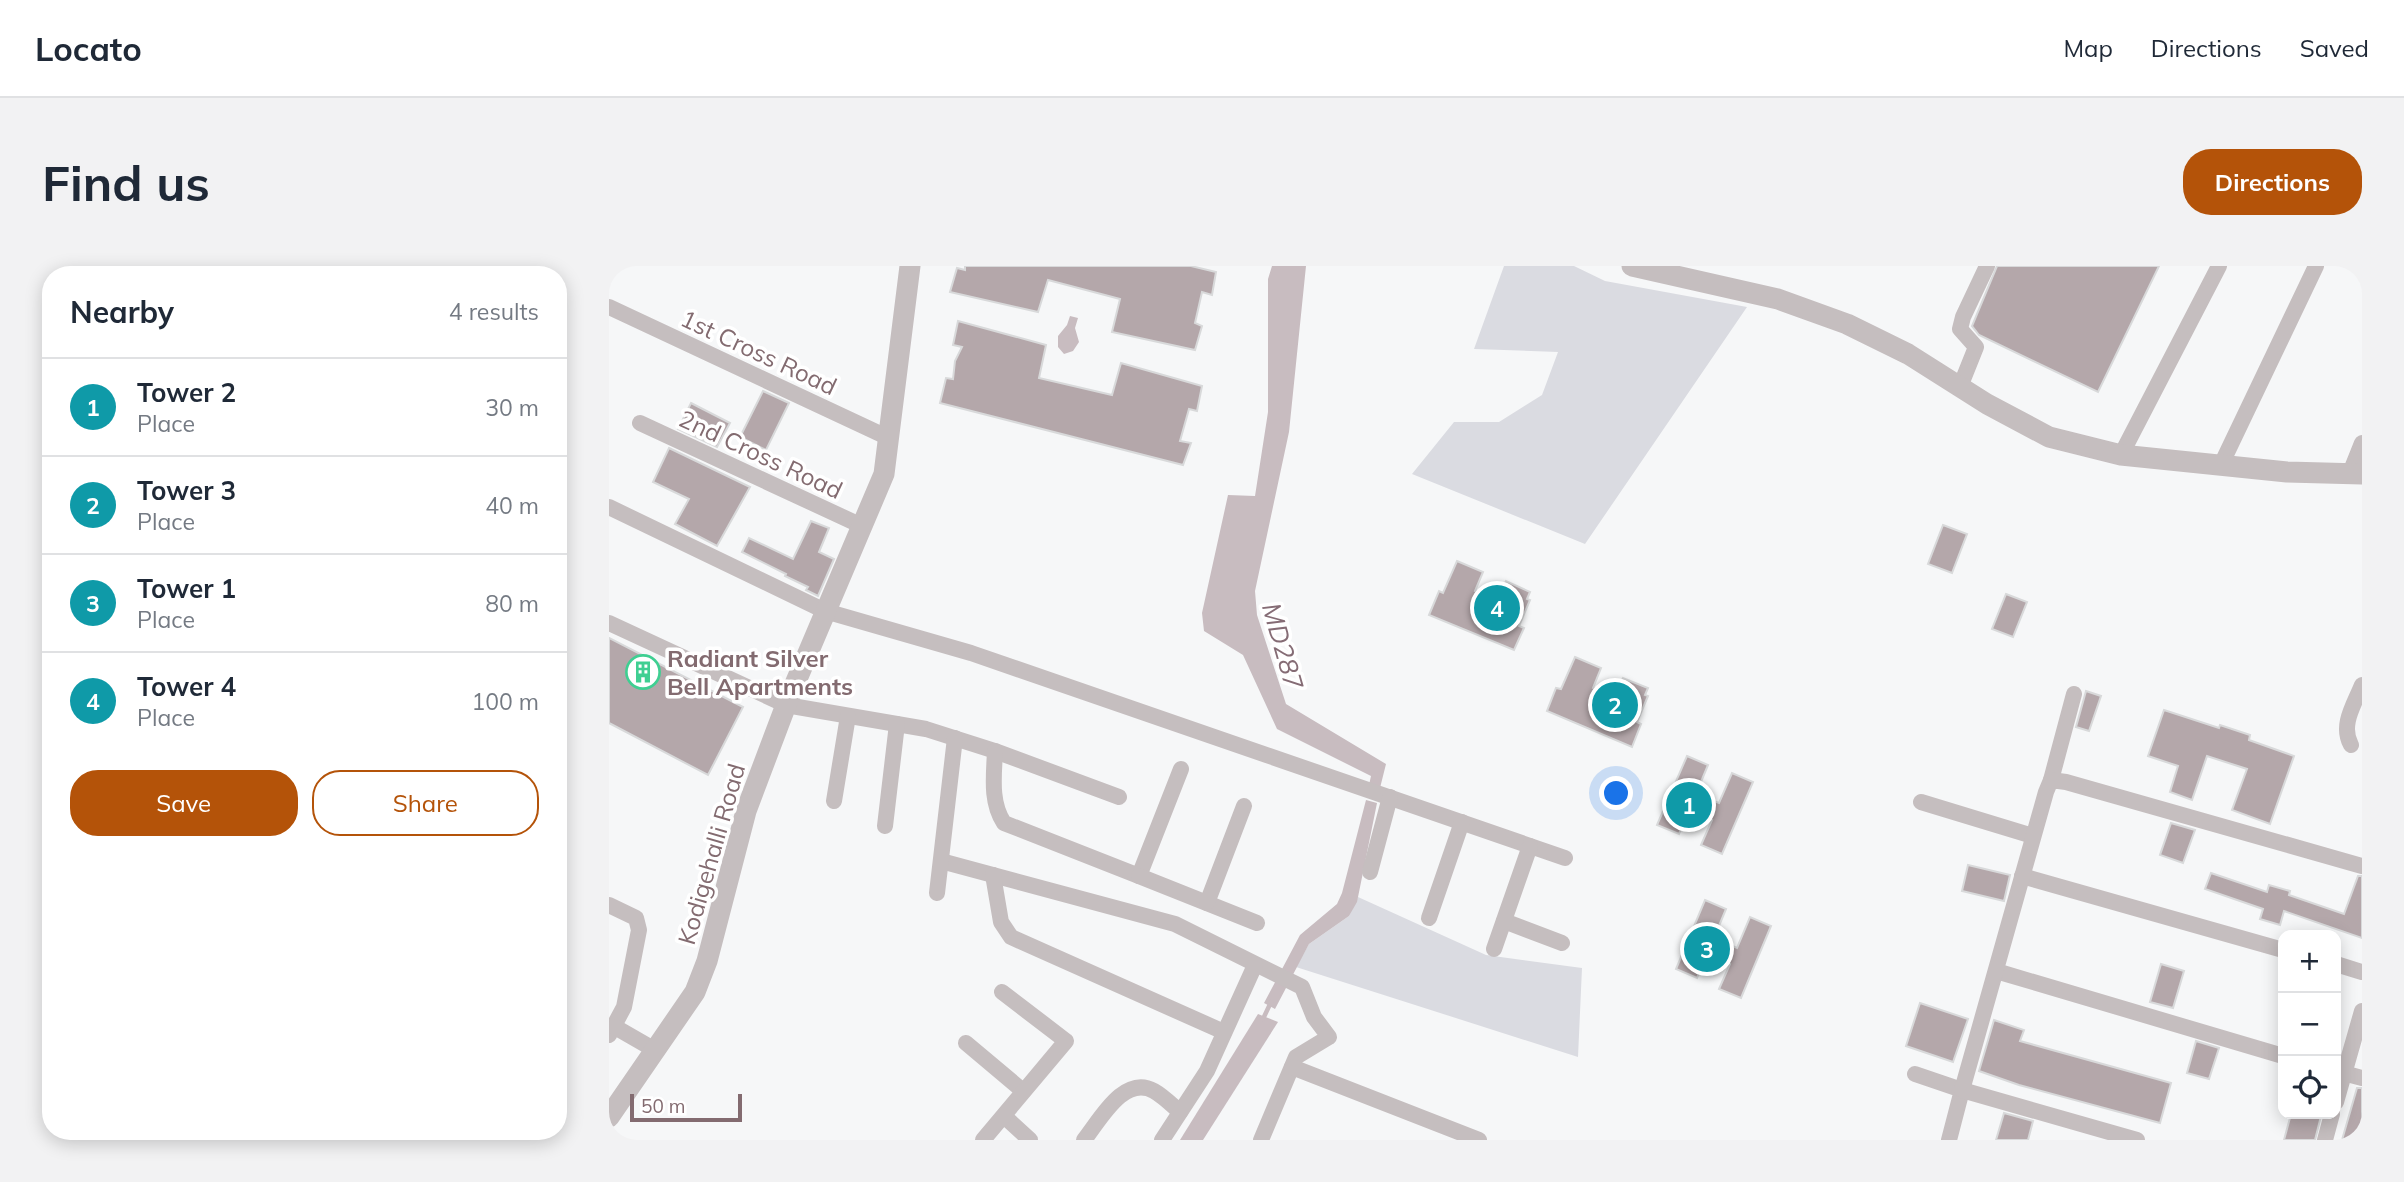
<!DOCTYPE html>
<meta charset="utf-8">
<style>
:root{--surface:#fff;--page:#f2f2f3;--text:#1f2937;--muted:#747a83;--line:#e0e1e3;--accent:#b45309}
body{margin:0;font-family:Mulish,sans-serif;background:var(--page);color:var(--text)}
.controls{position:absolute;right:21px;bottom:21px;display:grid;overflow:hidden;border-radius:14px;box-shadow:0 4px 18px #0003}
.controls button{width:63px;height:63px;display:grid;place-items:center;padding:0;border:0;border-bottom:2px solid var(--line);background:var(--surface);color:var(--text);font:35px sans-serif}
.scale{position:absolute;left:21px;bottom:18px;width:112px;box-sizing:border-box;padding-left:7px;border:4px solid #836b70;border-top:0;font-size:19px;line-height:24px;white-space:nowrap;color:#836b70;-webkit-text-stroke:5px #fff;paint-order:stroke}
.you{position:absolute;left:1008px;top:528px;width:24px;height:24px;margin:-18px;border:5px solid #fff;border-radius:50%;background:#1a73e8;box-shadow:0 0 0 10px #1a73e833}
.badge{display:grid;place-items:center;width:46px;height:46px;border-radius:50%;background:var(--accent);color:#fff;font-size:23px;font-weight:700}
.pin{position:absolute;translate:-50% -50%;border:4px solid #fff;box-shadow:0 2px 7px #0006}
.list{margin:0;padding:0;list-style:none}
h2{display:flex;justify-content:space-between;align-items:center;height:91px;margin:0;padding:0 28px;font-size:30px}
h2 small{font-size:23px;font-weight:400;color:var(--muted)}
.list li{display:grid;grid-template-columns:46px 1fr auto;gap:21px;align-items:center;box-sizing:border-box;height:98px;padding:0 28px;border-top:2px solid var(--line)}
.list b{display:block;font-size:26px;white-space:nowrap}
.list p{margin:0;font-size:23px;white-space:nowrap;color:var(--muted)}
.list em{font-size:23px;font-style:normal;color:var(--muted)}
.actions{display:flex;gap:14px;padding:21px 28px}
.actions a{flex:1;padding:16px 0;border:2px solid var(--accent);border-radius:28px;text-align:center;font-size:24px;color:var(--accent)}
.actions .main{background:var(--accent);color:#fff}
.icon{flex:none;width:38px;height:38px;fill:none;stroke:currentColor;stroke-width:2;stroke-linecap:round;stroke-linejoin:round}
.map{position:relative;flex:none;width:1753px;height:874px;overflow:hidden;border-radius:28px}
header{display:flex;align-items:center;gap:42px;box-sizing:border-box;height:98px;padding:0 35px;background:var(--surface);border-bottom:2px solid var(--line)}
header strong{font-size:33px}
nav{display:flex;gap:38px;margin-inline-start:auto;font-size:24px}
.intro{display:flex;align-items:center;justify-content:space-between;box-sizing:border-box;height:168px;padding:0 42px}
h1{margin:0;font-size:49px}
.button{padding:18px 32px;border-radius:28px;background:var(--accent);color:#fff;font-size:24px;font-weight:700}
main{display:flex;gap:42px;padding:0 42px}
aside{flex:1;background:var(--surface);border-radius:28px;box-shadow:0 4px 18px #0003}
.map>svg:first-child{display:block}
.green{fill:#dadbe1}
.water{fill:#c8bcc0}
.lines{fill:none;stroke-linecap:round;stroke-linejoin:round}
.stream{stroke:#c8bcc0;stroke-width:4.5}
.building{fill:#b4a7aa;stroke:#d8d9da;stroke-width:2}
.minor{stroke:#c5bebf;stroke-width:16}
.tertiary{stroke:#c5bebf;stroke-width:21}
.labels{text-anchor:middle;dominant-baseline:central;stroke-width:7;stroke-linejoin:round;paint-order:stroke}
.street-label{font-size:24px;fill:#836b70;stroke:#fff}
.poi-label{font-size:24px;font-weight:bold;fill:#836b70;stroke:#fff;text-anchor:start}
.water-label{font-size:26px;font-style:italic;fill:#856c75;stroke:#fff}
</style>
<header>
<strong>Locato</strong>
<nav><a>Map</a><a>Directions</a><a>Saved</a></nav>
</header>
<div class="intro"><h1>Find us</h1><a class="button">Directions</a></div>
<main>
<aside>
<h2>Nearby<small>4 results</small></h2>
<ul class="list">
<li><span class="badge" style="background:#0f9aa8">1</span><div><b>Tower 2</b><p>Place</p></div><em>30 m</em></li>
<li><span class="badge" style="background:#0f9aa8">2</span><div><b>Tower 3</b><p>Place</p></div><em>40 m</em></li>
<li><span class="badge" style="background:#0f9aa8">3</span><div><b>Tower 1</b><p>Place</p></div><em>80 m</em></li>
<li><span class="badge" style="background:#0f9aa8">4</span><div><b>Tower 4</b><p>Place</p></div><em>100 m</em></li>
</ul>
<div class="actions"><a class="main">Save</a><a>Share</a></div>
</aside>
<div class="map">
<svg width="1753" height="874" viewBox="0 0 1753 874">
<rect width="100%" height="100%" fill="#f6f7f8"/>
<g class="green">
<polygon points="895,0 965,0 996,15 1138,41 976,278 803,208 845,156 890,156 933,129 949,86 865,83"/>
<polygon points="749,631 877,689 973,702 969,791 687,701 700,678 740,650"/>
</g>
<g class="water">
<polygon points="663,0 697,0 680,166 646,325 648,349 677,438 777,498 771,522 760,519 762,510 668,463 634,389 595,365 593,347 619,229 646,230 659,146 659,13"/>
<polygon points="461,50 469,52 466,62 470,76 464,85 455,88 449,81 449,70 458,59"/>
<polygon points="757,534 768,537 748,636 740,650 700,678 666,743 655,737 691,669 728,638 733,627"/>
<polygon points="649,748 669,756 594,874 571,874"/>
</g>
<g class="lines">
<polyline class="stream" points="654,753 662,736"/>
</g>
<g class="building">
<polygon points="356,0 582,0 607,6 603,29 593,26 586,57 593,60 586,84 503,66 511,33 439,14 429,46 341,26 348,2 356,4"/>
<polygon points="1388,0 1550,0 1489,126 1370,69 1363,60"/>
<polygon points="349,55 437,79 430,112 503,129 512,97 593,120 588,145 580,143 571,175 582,177 574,199 331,137 337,112 344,113 346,95 353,81 344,79"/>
<polygon points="154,125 180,137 157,184 131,171"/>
<polygon points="82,137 121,157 108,181 69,163"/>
<polygon points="60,182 141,221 108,280 66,258 80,233 44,216"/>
<polygon points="202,255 220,262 210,286 225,293 209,330 197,324 199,321 176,310 177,308 133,286 140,272 184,293"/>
<polygon points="1334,259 1358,268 1343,307 1319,298"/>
<polygon points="848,295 874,306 866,325 888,335 897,315 921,326 918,333 921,334 910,360 915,362 905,384 820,349 830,325 834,327"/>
<polygon points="1397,328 1418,336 1404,371 1383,363"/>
<polygon points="0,372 134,441 99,509 0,457"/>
<polygon points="966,391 992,402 984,422 1006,431 1014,412 1039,422 1036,429 1039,430 1028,456 1032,458 1023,481 938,445 947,422 952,423"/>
<polygon points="1477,425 1492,430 1480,465 1467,461"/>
<polygon points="1555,444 1610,462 1611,459 1641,469 1640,474 1685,490 1661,558 1623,544 1638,503 1598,490 1583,534 1561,526 1569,500 1539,490"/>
<polygon points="1078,490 1099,499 1087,528 1110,537 1123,507 1144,516 1113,588 1092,579 1103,554 1080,544 1070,568 1048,559"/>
<polygon points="1562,557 1586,564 1574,597 1551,589"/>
<polygon points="1359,599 1401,609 1395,635 1353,625"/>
<polygon points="1602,607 1658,626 1660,619 1681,625 1680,629 1735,648 1749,610 1753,610 1753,672 1675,645 1671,659 1651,653 1654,643 1596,623"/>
<polygon points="1096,634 1117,643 1105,672 1128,682 1141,651 1162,660 1132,732 1110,723 1121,698 1098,688 1088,712 1067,703"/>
<polygon points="1552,698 1575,705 1564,742 1541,736"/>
<polygon points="1311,737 1359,753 1344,796 1297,780"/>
<polygon points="1385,754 1415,764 1411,775 1562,817 1551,857 1410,819 1370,805"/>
<polygon points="1587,775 1610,782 1600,813 1578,807"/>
<polygon points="1748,822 1753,822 1753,874 1733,874"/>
<polygon points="1395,847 1424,855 1419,874 1387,874"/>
<polygon points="1682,848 1712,850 1706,874 1675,874"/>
</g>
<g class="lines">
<g class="minor">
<polyline points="0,41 280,172"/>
<polyline points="1351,121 1367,81 1351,63 1354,51 1378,0"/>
<polyline points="31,157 253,260"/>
<polyline points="1512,189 1610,0"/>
<polyline points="1612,199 1707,0"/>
<polyline points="1741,207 1753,177"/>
<polyline points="0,241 216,345 362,387 956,592"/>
<polyline points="0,357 177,439 317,463 386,485 510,531"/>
<path d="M1742,479C1731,459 1745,439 1753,419"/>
<path d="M386,485C385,509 381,536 395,557L530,610L572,503"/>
<polyline points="1442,514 1465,428"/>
<polyline points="225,535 239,450"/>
<polyline points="1312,536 1424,570"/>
<polyline points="276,560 288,458"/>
<polyline points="332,595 566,658 693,721 705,751 720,771 687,791 652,874"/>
<polyline points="761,606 781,531"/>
<polyline points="384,609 392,656 402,671 615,766"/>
<polyline points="530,610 648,657"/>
<polyline points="1413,610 1674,684"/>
<polyline points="328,627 346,472"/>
<polyline points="598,637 635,540"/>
<polyline points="0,639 27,652 30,664 15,741 0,769"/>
<polyline points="820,652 853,556"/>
<polyline points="895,655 953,677"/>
<polyline points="885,683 921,580"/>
<polyline points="1727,698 1753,706"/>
<polyline points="1387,705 1674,790"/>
<polyline points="6,761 46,784"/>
<polyline points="357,777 414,825"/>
<polyline points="683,801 870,874"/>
<polyline points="1727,805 1753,812"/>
<polyline points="1306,808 1353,824 1340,874"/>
<polyline points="1727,836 1753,745"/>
<polyline points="395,850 421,874"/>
<polyline points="374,874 457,775 393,726"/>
<path d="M475,874C491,854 515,808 545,825C554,830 563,839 571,846"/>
<polyline points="553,874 598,805 646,699"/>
<polyline points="1528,874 1353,824 1437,526 1442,514 1457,516 1753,600"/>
<polyline points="1716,874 1723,848"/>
</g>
<g class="tertiary">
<polyline points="1023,0 1169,33 1238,58 1299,88 1378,138 1440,171 1512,189 1678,206 1753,208"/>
<polyline points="0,851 86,726 98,695 137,545 177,439 275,208 301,0"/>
</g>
</g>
<defs>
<g id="building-ring" transform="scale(1.75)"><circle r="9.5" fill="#fff" stroke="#3fcf92" stroke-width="1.5"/><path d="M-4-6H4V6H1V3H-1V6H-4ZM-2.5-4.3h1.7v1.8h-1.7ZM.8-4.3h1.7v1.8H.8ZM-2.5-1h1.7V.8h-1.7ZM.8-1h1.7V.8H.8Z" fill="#3fcf92"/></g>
</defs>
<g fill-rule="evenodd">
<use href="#building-ring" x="34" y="406"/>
</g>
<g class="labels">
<g class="street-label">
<text transform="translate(150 86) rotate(25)">1st Cross Road</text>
<text transform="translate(152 188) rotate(25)">2nd Cross Road</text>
<text transform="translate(102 588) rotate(-74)">Kodigehalli Road</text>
</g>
<g class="poi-label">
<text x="58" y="392">Radiant Silver<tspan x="58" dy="28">Bell Apartments</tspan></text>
</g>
<g class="water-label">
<text transform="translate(674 380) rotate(74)">MD287</text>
</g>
</g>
</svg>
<div class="controls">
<button>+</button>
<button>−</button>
<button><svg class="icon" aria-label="locate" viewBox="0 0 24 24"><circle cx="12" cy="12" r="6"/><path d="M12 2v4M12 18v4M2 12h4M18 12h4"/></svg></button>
</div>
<div class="scale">50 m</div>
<div class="you"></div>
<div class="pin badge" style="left:1080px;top:539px;background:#0f9aa8">1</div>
<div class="pin badge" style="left:1006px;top:439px;background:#0f9aa8">2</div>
<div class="pin badge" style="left:1098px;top:683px;background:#0f9aa8">3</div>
<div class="pin badge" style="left:888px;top:342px;background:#0f9aa8">4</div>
</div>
</main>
